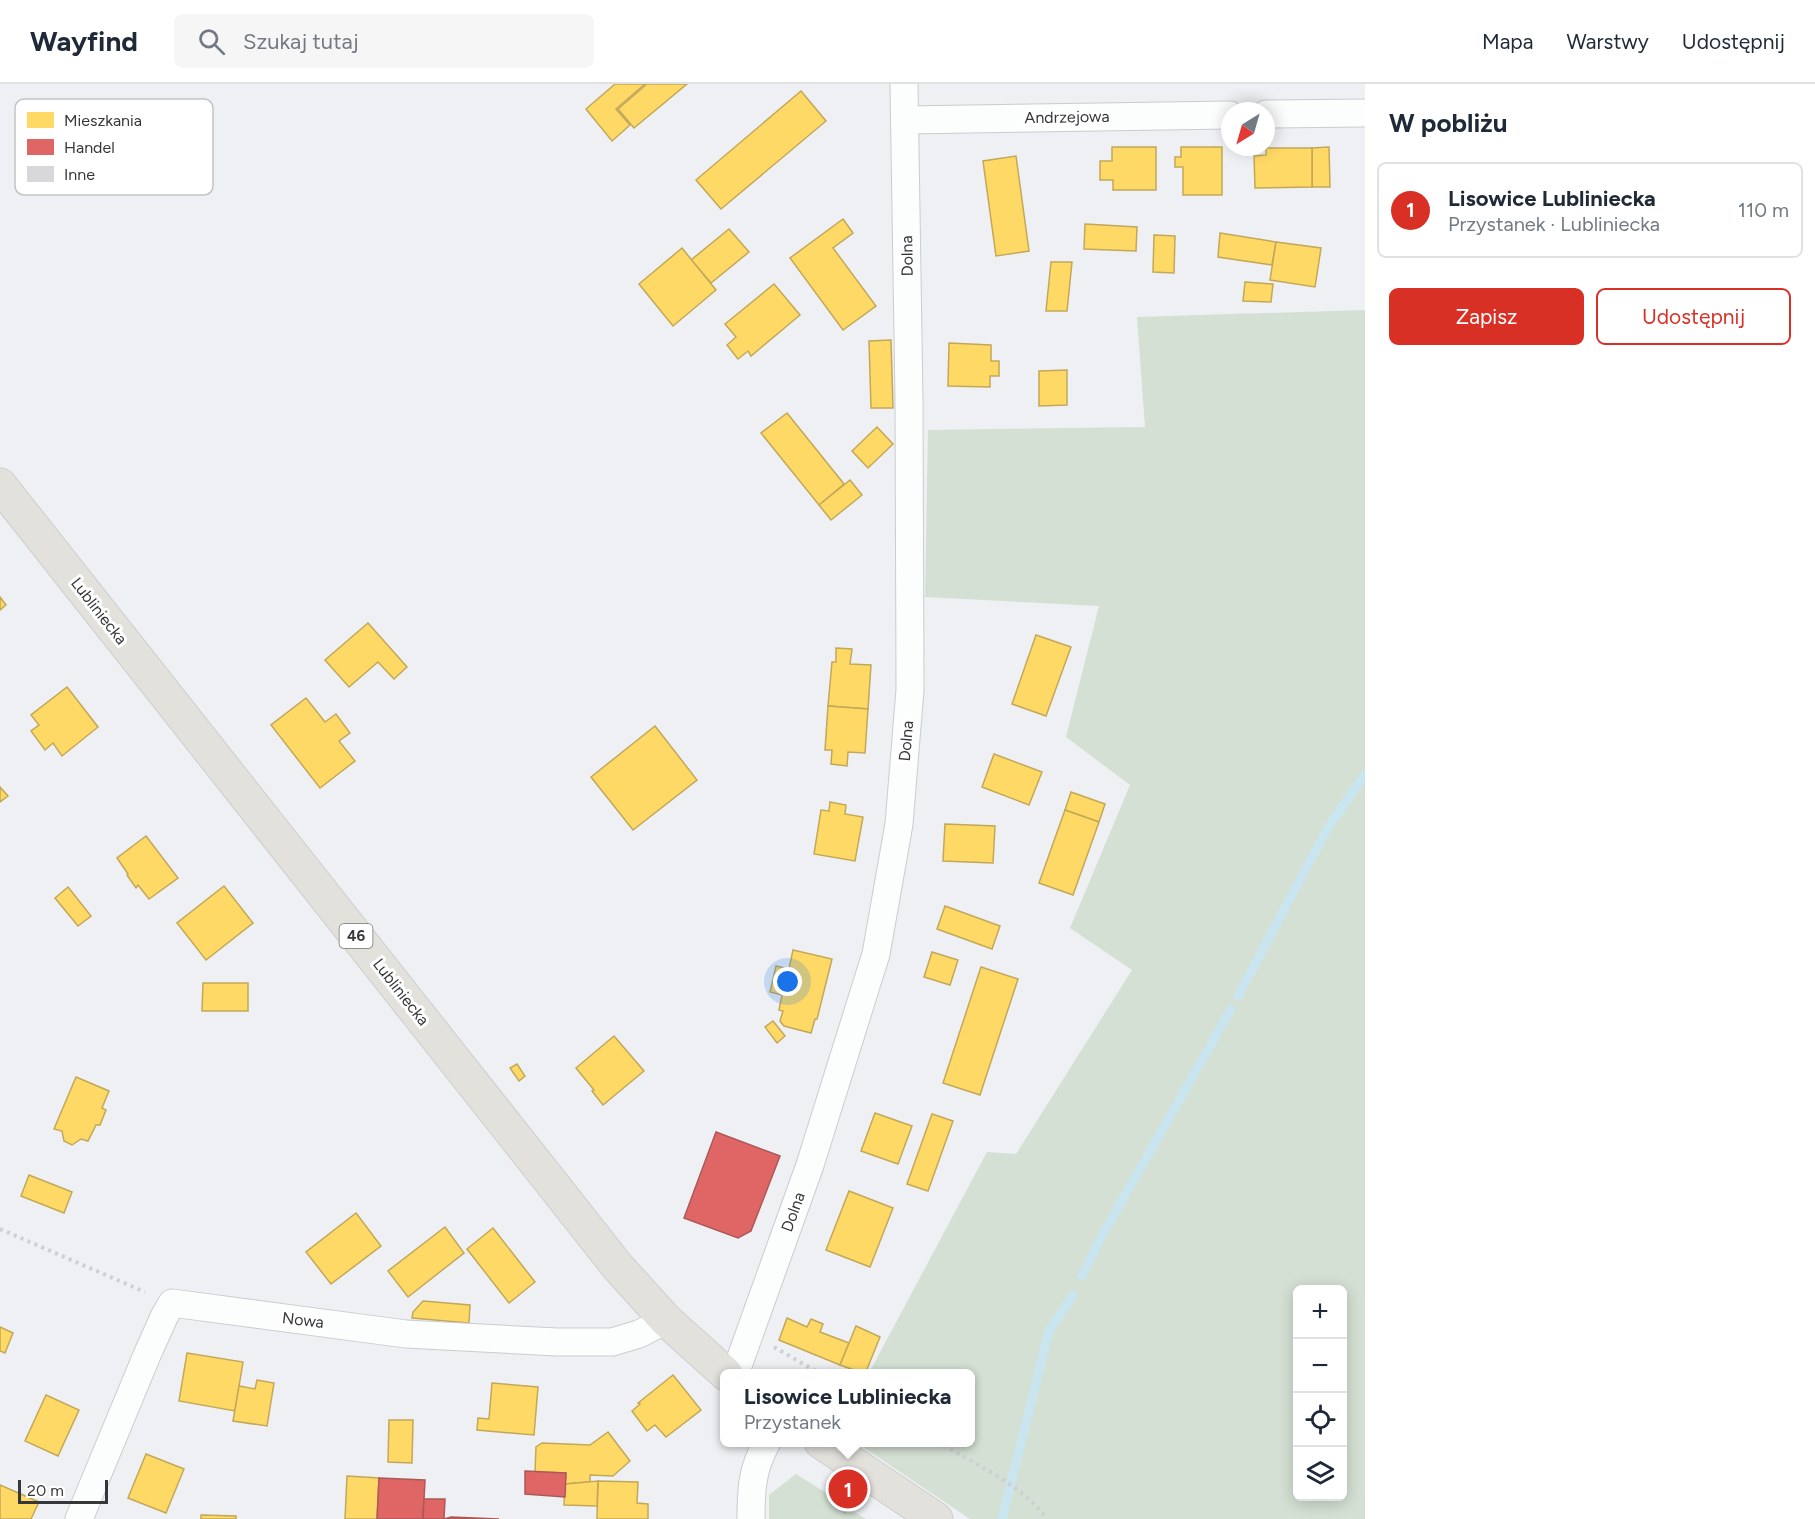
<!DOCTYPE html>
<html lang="pl">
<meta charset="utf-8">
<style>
:root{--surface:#fff;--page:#f6f6f7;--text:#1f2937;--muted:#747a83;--line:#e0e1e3;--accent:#d93025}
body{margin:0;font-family:Figtree,sans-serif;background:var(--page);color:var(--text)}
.controls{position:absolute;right:18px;bottom:18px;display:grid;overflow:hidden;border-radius:9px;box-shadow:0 3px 15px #0003}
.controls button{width:54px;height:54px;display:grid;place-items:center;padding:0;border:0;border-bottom:2px solid var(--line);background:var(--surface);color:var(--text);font:30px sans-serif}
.compass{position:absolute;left:1221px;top:18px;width:54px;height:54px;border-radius:50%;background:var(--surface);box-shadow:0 3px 15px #0003;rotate:217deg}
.scale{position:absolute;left:18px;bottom:15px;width:90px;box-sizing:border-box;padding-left:6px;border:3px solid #353739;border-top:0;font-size:16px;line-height:21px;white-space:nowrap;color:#353739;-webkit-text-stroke:4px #fff;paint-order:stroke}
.you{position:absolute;left:788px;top:898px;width:21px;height:21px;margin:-15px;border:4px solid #fff;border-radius:50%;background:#1a73e8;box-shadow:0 0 0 9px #1a73e833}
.badge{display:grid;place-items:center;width:39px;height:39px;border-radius:50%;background:var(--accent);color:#fff;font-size:20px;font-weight:700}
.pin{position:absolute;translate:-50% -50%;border:3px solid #fff;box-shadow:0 2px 6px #0006}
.popup{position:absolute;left:720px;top:1285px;width:255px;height:78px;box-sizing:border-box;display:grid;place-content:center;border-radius:9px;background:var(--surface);filter:drop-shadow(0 2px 4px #0005);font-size:20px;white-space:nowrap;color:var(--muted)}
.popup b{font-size:22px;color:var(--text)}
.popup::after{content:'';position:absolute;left:50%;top:100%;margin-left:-12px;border:12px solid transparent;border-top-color:var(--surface)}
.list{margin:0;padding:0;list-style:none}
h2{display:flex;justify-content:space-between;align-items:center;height:78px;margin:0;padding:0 24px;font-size:26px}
h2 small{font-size:20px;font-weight:400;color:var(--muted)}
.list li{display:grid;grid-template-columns:39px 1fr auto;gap:18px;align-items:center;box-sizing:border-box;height:96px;margin:0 12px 12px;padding:0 12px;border:2px solid var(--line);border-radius:9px}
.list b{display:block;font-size:22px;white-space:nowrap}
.list p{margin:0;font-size:20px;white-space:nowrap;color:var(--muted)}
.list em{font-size:20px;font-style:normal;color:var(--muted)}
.actions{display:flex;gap:12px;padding:18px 24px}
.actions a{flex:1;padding:14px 0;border:2px solid var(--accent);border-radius:9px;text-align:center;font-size:21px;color:var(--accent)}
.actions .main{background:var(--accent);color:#fff}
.icon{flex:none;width:33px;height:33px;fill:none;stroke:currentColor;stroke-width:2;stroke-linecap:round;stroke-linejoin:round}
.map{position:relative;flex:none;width:1365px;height:1435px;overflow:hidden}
header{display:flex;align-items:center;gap:36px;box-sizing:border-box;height:84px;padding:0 30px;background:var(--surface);border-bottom:2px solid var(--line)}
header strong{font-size:28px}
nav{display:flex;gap:33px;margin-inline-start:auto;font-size:21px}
.search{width:420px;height:54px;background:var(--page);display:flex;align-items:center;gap:15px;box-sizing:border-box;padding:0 21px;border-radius:9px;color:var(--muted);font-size:22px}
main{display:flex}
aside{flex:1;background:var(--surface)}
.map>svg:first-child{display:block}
.green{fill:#d4e0d3;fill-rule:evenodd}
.homes{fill:#ffd966;stroke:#c2a858;stroke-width:1.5}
.shops{fill:#e06666;stroke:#ad5858;stroke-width:1.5}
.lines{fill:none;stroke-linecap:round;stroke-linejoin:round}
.stream{stroke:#c9e5f0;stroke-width:9}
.building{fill:#d8d8db;stroke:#c5c5c7;stroke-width:1.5}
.minor-casing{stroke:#caccce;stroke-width:29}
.primary-casing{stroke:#ccced0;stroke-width:35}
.path{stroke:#cecfd0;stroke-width:4;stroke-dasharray:3 4.5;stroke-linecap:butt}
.minor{stroke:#fcfdfd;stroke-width:27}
.primary{stroke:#e3e1dc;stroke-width:33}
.labels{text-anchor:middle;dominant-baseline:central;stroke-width:6;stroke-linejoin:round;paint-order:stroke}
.shield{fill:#fff;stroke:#727374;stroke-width:1.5}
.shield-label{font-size:15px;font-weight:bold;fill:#353739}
.street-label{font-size:16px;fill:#353739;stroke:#fff}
.key{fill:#fff;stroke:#c2c3c4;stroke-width:1.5}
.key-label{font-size:16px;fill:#353739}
</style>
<header>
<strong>Wayfind</strong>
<div class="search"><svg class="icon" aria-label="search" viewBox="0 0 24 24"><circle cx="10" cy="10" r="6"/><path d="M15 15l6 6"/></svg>Szukaj tutaj</div>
<nav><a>Mapa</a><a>Warstwy</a><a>Udostępnij</a></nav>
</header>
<main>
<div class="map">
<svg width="1365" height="1435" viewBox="0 0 1365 1435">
<rect width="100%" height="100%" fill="#eef0f3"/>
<g class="green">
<path d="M1365,226V1435H970L857,1359L971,1358V1290L869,1289L987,1068L1016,1070L1132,886L1070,844L1130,701L1066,653L1099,522L925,513L928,346L1145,343L1137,233ZM1298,1206H1342V1412H1298Z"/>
<polygon points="796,1390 834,1414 831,1420 845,1429 850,1425 866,1435 769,1435 769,1411"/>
</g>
<g class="homes">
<polygon points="615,0 645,0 616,25 630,41 612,57 586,25"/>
<polygon points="647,0 687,0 634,44 618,25"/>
<polygon points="801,7 826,37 721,125 696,96"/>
<polygon points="1112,63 1156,63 1156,106 1113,106 1113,96 1100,96 1100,77 1112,77"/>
<polygon points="1181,63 1222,63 1222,111 1183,111 1183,83 1175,83 1175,73 1181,73"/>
<polygon points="1329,63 1330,103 1312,103 1312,64"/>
<polygon points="1266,64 1312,64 1312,103 1255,104 1254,72 1266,71"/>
<polygon points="1016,72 1029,167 996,172 983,77"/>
<polygon points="843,135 853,149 833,164 876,222 843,246 790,174"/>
<polygon points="1085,140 1137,143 1136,167 1084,165"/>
<polygon points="729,145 749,168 711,199 691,176"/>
<polygon points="1220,149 1276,158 1272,181 1218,173"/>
<polygon points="1154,151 1175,152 1174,189 1153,188"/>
<polygon points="1276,158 1321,164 1315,203 1270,196"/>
<polygon points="682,164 716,206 673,242 639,200"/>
<polygon points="1051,178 1072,178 1067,227 1046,227"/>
<polygon points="1245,198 1273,200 1271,218 1243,217"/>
<polygon points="774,200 800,231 751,272 748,267 738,275 727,261 736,253 725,240"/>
<polygon points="891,256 893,324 871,324 869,257"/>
<polygon points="949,259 991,261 991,277 999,277 999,292 990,292 990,303 948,302"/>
<polygon points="1067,286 1067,321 1039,322 1039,287"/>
<polygon points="787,329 844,400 819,421 761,349"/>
<polygon points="877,343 893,360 868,384 852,367"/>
<polygon points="850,396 862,411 831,436 819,421"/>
<polygon points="0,513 6,521 0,526"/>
<polygon points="368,539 407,583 394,595 378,578 349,603 325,576"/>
<polygon points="1036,551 1071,563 1046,632 1012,620"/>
<polygon points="836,564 852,565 850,580 871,581 868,625 828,622 832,578 836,578"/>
<polygon points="67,603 98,643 62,672 53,659 45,666 31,647 39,641 31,631"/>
<polygon points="306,614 325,638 336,630 350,649 339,657 355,677 320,704 271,641"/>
<polygon points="828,622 868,625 865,669 848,668 847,682 831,680 832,666 825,666"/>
<polygon points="655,642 697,696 633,746 591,693"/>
<polygon points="994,670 1042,688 1029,721 982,703"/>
<polygon points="0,703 8,712 0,718"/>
<polygon points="1071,708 1105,720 1099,738 1065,726"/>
<polygon points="830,718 846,721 845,730 863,733 855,777 814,770 821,726 829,727"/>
<polygon points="1065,726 1099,738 1073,811 1039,799"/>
<polygon points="945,740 995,742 993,779 943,777"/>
<polygon points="146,752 178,794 149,815 138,801 136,804 127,791 128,790 117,774"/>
<polygon points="224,802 253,839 206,876 177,839"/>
<polygon points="68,803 91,832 78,842 55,814"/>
<polygon points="945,822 1000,842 992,865 937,845"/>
<polygon points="793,866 832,875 817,935 815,935 811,949 784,942 780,937 783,927 779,926 782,911 770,908 776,882 789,885"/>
<polygon points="932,868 958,876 950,901 924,893"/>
<polygon points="981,883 1018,895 980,1011 943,999"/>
<polygon points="203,899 248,899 248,927 202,927"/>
<polygon points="773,937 785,952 777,959 765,943"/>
<polygon points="614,952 644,987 603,1021 592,1007 594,1006 576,984"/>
<polygon points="517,980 525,992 519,997 510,984"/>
<polygon points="76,993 109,1007 102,1024 106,1026 100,1041 96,1041 88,1057 81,1055 72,1061 64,1057 62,1047 54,1045"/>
<polygon points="875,1029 912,1042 898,1080 861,1067"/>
<polygon points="932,1030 953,1037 928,1107 907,1100"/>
<polygon points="29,1091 72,1108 64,1129 21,1112"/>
<polygon points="849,1107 893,1124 870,1183 826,1166"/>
<polygon points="356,1129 381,1162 331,1200 306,1168"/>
<polygon points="445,1143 464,1169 408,1213 388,1187"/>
<polygon points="493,1144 535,1198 509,1219 467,1165"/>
<polygon points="423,1217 470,1221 469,1239 412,1234 413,1228"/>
<polygon points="787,1234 807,1243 811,1235 823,1240 820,1248 849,1259 840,1281 779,1256"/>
<polygon points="856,1242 880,1253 865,1290 840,1281"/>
<polygon points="0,1243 13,1249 5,1269 0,1267"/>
<polygon points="187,1269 243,1278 235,1327 179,1317"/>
<polygon points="673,1291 701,1326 666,1353 655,1341 647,1347 632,1327 640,1320 638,1319"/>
<polygon points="257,1296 274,1299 267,1342 233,1337 239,1302 255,1305"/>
<polygon points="492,1299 538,1303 534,1351 477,1346 478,1334 489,1335"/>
<polygon points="46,1311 79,1326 58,1372 25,1357"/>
<polygon points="389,1336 413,1336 412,1379 388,1378"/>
<polygon points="608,1348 630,1377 613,1392 590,1391 590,1398 565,1400 566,1389 535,1388 536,1363 542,1359 590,1361"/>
<polygon points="146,1370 184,1385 166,1429 128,1414"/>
<polygon points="347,1392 379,1394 377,1435 345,1435"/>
<polygon points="598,1397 638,1398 637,1419 648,1420 648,1435 597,1435"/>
<polygon points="598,1397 597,1422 564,1421 565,1400"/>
<polygon points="0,1401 39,1418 31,1435 0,1435"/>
<polygon points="201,1431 236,1432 236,1435 201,1435"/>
</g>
<g class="shops">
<polygon points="716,1048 780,1072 751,1147 738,1154 684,1134"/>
<polygon points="525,1387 566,1389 565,1413 525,1410"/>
<polygon points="379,1394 425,1396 423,1435 377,1435"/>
<polygon points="424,1415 445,1415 444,1435 423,1435"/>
<polygon points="451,1433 499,1435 444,1435"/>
</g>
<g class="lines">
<g class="stream">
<polyline points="1238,912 1327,745 1365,690"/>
<polyline points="1082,1192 1099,1157 1231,925"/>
<polyline points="1002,1435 1049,1247 1073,1211"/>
</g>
</g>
<polygon class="building" points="837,1413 849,1422 845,1429 833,1420"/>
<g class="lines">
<g class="minor-casing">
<g id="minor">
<polyline points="1266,30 1365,29"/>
<polyline points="905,36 1230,31"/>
<polyline points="735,1290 810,1081 876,870 899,740 910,606 909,316 904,0"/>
<polyline points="79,1435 147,1271 164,1233 172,1219 406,1250 557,1258 612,1258 639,1250 666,1236"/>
<path d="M751,1435C751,1405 752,1385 767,1358"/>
</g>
</g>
<g class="primary-casing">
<g id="primary">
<polyline points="0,401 618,1183 666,1236 726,1290"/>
<polyline points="821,1358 936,1435"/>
</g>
</g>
<g class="path">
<polyline points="0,1145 145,1208"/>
<polyline points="774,1263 821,1290"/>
<path d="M937,1358C972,1378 1024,1402 1047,1435"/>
</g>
<use href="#minor" class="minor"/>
<use href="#primary" class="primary"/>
</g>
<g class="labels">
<rect class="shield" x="339.5" y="840" width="33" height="24" rx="4.5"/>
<g class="shield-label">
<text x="356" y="852">46</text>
</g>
<g class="street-label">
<text transform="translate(1067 33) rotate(-1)">Andrzejowa</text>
<text transform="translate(907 172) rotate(-91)">Dolna</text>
<text transform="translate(99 527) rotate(52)">Lubliniecka</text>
<text transform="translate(906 657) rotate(-85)">Dolna</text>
<text transform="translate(401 908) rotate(52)">Lubliniecka</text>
<text transform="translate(793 1128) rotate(-70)">Dolna</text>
<text transform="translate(303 1236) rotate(7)">Nowa</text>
</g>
</g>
<rect x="15" y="15" width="198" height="96" rx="9" class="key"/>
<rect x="27" y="28" width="27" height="16" fill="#ffd966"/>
<rect x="27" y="55" width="27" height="16" fill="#e06666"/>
<rect x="27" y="82" width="27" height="16" fill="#d8d8db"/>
<g class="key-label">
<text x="64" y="42">Mieszkania</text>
<text x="64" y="69">Handel</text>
<text x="64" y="96">Inne</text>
</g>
</svg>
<div class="controls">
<button>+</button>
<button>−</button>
<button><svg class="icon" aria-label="locate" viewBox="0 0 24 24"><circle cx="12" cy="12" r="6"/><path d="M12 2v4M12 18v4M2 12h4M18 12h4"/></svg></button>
<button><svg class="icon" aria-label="layers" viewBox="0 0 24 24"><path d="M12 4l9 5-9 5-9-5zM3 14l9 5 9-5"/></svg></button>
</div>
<svg class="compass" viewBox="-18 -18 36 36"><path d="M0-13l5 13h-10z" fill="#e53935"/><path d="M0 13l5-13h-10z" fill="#747a83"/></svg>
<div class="scale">20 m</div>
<div class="you"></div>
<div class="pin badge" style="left:848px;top:1405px">1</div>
<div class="popup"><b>Lisowice Lubliniecka</b>Przystanek</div>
</div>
<aside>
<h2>W pobliżu<small></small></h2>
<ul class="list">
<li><span class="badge">1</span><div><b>Lisowice Lubliniecka</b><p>Przystanek · Lubliniecka</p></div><em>110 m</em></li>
</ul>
<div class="actions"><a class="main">Zapisz</a><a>Udostępnij</a></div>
</aside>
</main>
